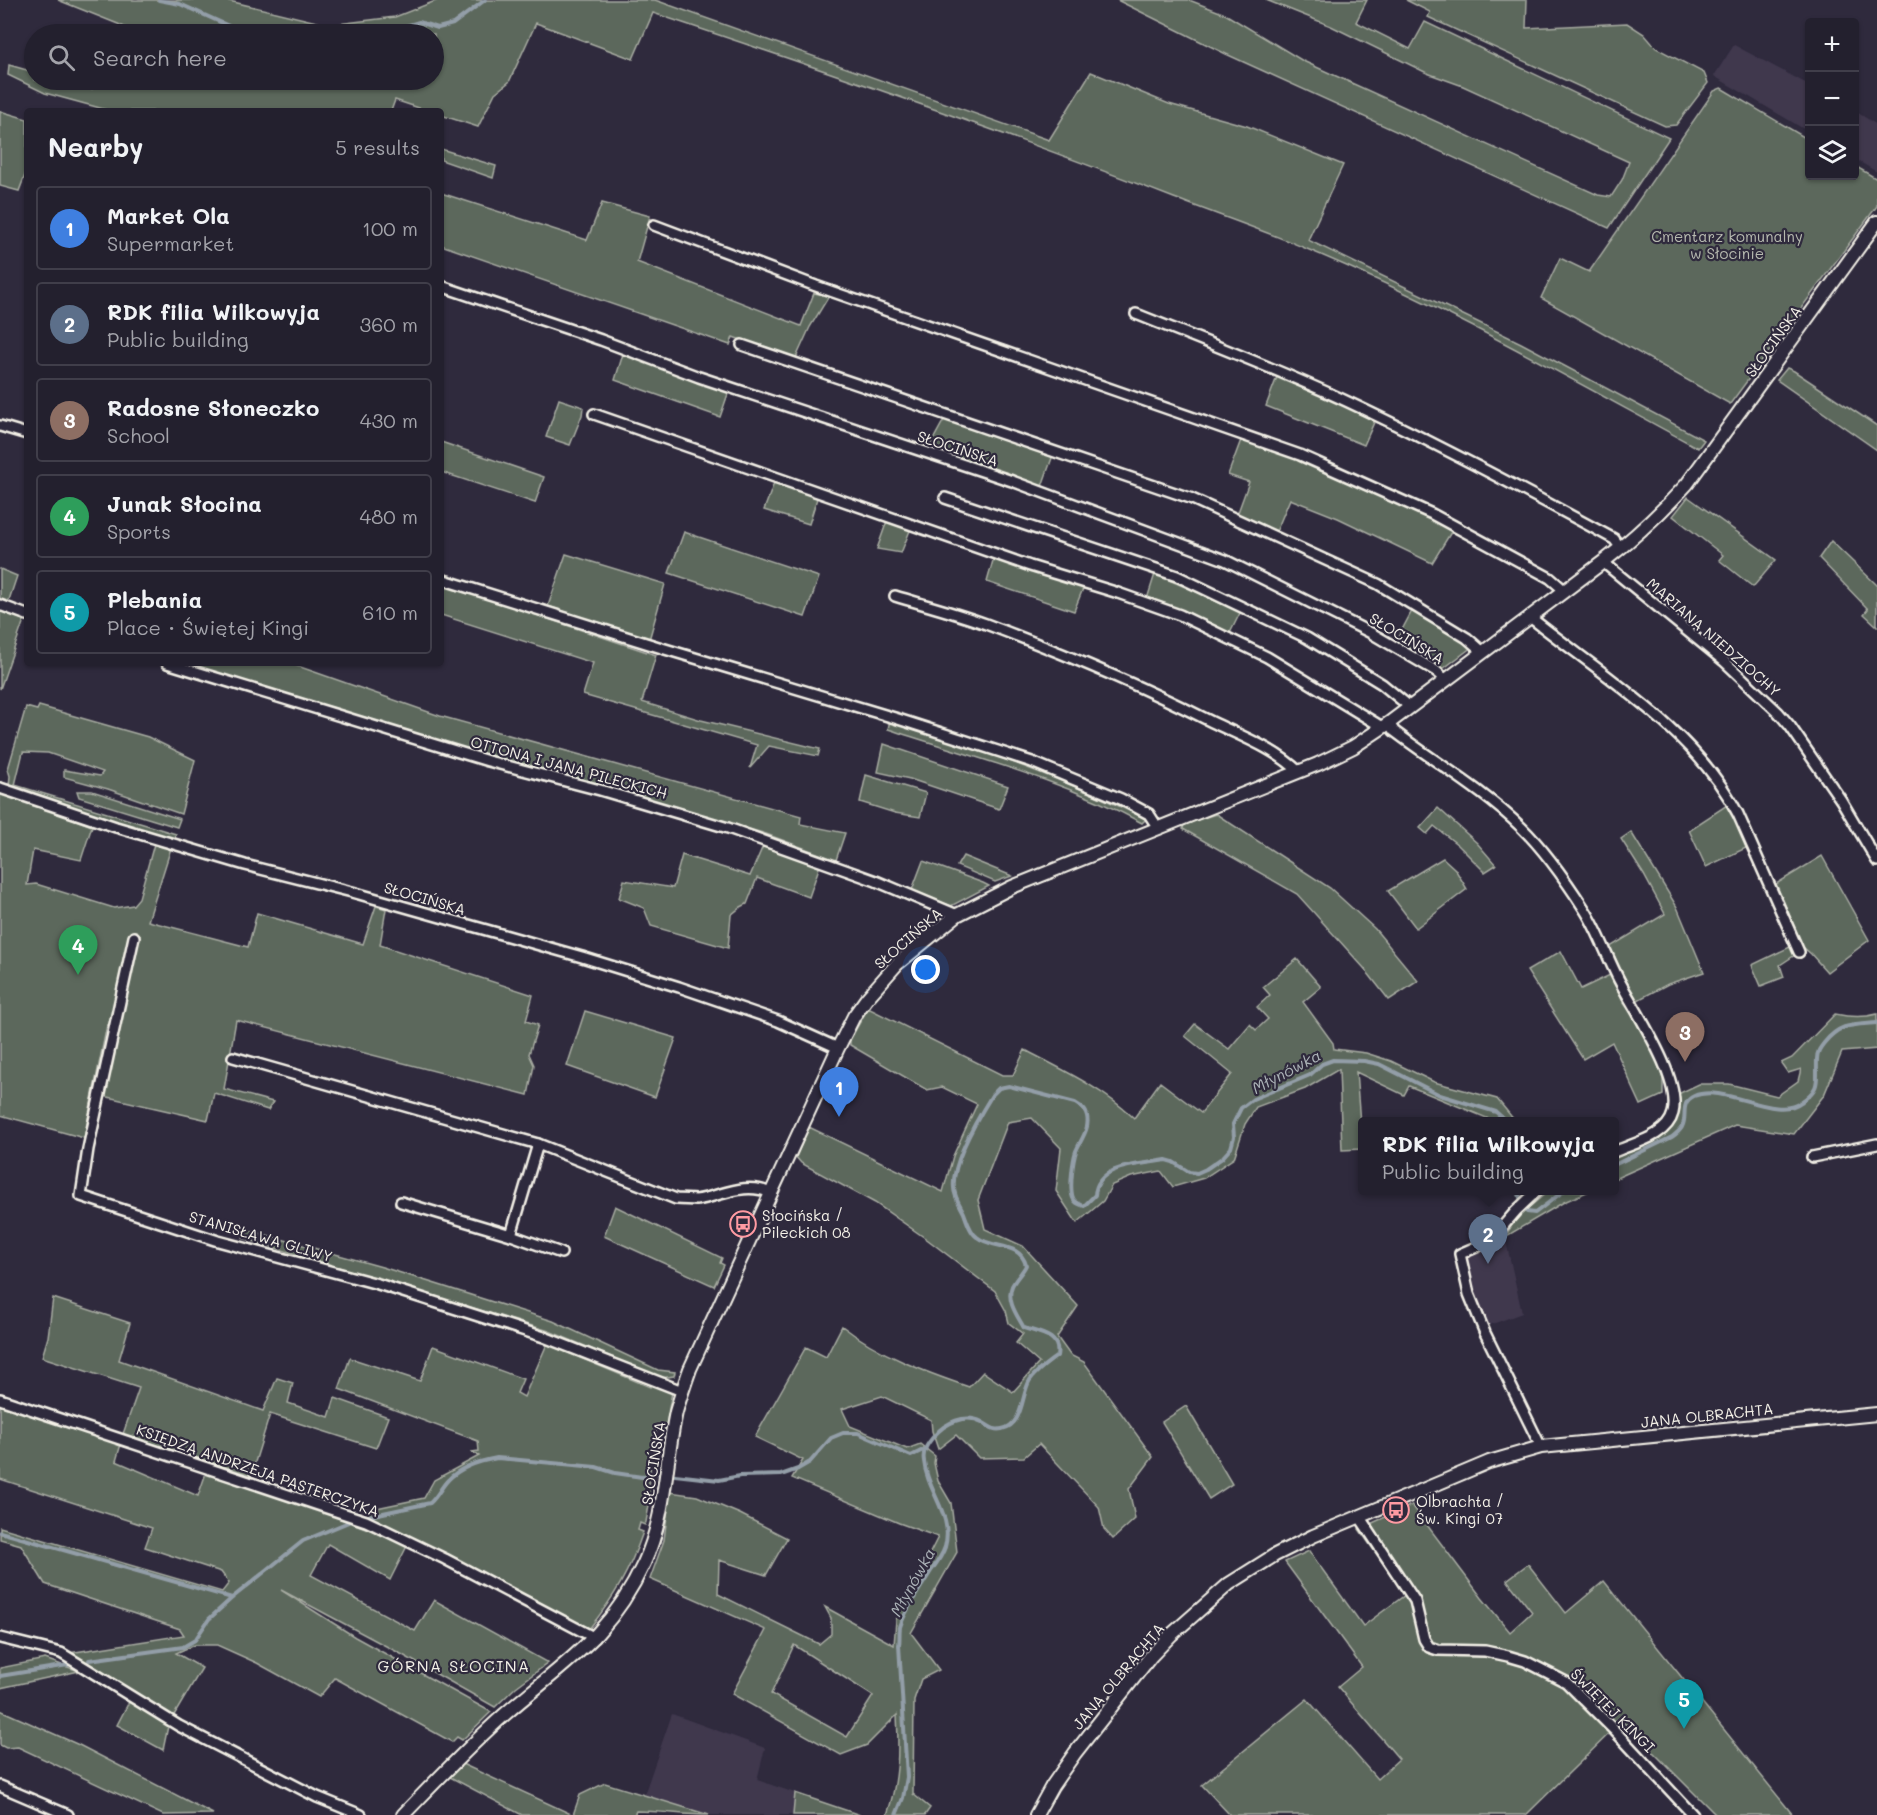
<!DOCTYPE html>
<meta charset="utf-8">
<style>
:root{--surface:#23202e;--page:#2b2836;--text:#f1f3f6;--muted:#a3a3aa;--line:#403e4a;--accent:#1a73e8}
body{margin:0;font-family:Mali,sans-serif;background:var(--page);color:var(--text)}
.controls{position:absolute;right:18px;top:18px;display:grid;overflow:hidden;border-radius:6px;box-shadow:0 2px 4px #0004}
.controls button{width:54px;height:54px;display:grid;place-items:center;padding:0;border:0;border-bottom:2px solid var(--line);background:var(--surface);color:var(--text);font:30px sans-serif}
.you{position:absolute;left:926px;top:970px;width:21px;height:21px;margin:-15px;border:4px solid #fff;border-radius:50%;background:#1a73e8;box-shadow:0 0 0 9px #1a73e833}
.badge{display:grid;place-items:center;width:39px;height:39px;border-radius:50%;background:var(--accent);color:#fff;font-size:20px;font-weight:700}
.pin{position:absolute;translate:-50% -50px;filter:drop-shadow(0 2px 3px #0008)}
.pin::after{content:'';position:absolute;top:32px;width:21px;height:18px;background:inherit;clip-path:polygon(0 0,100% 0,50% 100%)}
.popup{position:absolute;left:1358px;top:1117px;width:261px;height:78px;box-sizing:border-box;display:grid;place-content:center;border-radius:6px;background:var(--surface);filter:drop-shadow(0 2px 4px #0005);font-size:20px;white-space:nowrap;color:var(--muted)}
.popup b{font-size:22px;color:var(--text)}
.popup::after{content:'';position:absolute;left:50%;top:100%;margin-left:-12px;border:12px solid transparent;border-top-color:var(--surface)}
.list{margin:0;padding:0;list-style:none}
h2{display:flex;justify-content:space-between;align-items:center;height:78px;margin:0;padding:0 24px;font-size:26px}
h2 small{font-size:20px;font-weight:400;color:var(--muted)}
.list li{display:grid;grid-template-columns:39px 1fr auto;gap:18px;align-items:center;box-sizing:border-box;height:84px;margin:0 12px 12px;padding:0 12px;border:2px solid var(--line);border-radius:6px}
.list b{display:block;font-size:22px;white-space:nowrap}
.list p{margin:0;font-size:20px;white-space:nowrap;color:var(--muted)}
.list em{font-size:20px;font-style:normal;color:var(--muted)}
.icon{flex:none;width:33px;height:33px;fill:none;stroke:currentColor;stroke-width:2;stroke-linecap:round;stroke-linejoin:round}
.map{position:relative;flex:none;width:1877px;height:1815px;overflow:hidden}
.search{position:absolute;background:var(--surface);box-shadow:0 2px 4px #0004;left:24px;top:24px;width:420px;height:66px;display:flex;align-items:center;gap:15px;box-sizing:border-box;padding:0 21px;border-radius:33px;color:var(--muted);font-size:22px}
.panel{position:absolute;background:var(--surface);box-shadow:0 2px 4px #0004;left:24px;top:108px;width:420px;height:558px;border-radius:6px}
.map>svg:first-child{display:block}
.built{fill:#40384e}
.green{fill:#5b675c;stroke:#a8aca2;stroke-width:1.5;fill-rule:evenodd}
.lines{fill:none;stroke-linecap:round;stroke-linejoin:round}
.stream{stroke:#939ea8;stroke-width:4}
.minor-casing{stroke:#f4f1e8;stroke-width:14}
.tertiary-casing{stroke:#f4f1e8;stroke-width:16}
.minor{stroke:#2f2a3d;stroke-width:9}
.tertiary{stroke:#2f2a3d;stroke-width:12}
.labels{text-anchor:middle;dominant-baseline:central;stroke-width:4.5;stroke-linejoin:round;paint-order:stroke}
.park-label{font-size:15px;fill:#b7bab0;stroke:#2f2a3d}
.street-label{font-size:15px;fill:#f4f1e8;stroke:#2f2a3d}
.poi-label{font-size:15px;fill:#f4f1e8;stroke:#2f2a3d;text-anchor:start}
.water-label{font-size:16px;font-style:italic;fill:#acb3b8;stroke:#2f2a3d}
.neighbourhood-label{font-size:16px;letter-spacing:1.5px;fill:#f4f1e8;stroke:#2f2a3d}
</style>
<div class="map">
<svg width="1877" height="1815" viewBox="0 0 1877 1815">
<rect width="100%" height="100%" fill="#2f2a3d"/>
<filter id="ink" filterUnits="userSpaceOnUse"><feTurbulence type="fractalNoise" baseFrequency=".0167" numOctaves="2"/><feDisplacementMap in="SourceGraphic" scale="12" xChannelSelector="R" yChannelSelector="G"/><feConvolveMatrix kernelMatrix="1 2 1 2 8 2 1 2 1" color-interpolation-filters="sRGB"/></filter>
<g filter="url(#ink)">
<g class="built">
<polygon points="1734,45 1809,85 1809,132 1714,76"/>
<polygon points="1855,111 1877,125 1877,172 1855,159"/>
<polygon points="1505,1237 1522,1313 1487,1326 1473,1290 1465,1256 1485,1249"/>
<polygon points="672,1714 765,1748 757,1780 795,1793 793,1815 709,1815 644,1795"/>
</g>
<g class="green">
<path d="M58,0H225L329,25L395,17L438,0H655L1049,140L1091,72L1169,104L1247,126L1343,165L1308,240L1521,343L1704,440L1698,448C1569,378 1442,305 1307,249C1263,230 1218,215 1174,198C1002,131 828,71 653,13L633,59L536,23L509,82L495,93L478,127L441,115V111H428L395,100L391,111H111L45,93L8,75L9,65L34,72V80H60L92,89L109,80H434V34H139L118,24Z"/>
<polygon points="1117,0 1189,0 1225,14 1303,61 1598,195 1611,197 1622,180 1629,162 1463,86 1427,73 1331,26 1266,0 1367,0 1356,22 1410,49 1425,22 1669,138 1609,228 1226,54"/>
<polygon points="1406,0 1527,0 1526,28 1627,23 1644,34 1656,48 1704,73 1708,83 1676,125 1665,126 1428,17 1430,12"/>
<polygon points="1721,88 1809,140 1810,176 1854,176 1855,166 1877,179 1877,206 1730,404 1541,298 1560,258 1589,272 1714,91"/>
<polygon points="0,111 27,119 27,170 19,191 0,186"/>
<polygon points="441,149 496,166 493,178 441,160"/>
<polygon points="441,193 587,240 602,203 650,216 637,262 801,326 814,293 829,296 810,327 795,360 733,337 730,345 441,245"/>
<polygon points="623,354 729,391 720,417 615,380"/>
<polygon points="1787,368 1794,371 1877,426 1877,450 1777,380"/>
<polygon points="1277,377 1290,380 1375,420 1364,445 1266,406"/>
<polygon points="559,399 583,407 582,415 570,445 546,437"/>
<polygon points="945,418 1053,455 1041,489 928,449"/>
<polygon points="1241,440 1249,441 1318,467 1453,529 1432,563 1338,518 1290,499 1276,532 1237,515 1249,482 1228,475"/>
<polygon points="441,442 544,477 535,503 441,472"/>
<polygon points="774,483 818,495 809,524 764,510"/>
<polygon points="1688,497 1776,560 1753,587 1719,560 1723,555 1673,516"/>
<polygon points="887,521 911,528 901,553 877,549"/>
<polygon points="684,532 819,577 805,617 669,573"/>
<polygon points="1831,541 1877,585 1877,626 1864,614 1868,609 1819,558"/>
<polygon points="566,554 665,584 649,640 548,606"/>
<polygon points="994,557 1084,586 1074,611 987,582"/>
<polygon points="0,569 17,576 8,603 0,600"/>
<polygon points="1155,574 1241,611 1229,635 1147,599"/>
<polygon points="441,583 656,655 642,702 701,720 820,749 818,756 769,746 750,768 757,745 583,695 593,663 441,615"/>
<polygon points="1413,609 1468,644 1472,647 1440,671 1395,643"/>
<polygon points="0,611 24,620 0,689"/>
<polygon points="185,663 289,663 440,716 801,816 800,824 845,833 836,860 766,834 629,793 496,760"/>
<polygon points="39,706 148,737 195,760 181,814 108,789 64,777 64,770 100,776 103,772 48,753 23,752 15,785 176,834 174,840 14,789 9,786 10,776 8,769 26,707 37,710"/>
<path d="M890,720C977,749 1064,778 1146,819L1142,823C1063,780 973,757 888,729Z"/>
<polygon points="884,744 1008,786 999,809 910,779 878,772"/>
<polygon points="866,775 926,793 920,817 895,813 860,802"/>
<polygon points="77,791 92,791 180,819 177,827 79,797"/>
<polygon points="0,792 92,826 81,860 33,850 27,885 36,884 114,908 133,905 139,898 154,844 171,848 148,921 248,947 257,913 363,944 376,906 386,909 380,945 533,995 526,1021 538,1025 529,1054 534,1065 528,1095 236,1020 224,1089 273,1102 268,1110 214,1093 208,1120 103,1096 117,1027 107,1025 84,1138 0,1115"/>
<polygon points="1727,805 1748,847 1706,867 1689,830"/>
<polygon points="1438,808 1477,843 1496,865 1485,872 1458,845 1434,826 1427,834 1420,828"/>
<polygon points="1216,814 1330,888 1375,929 1418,981 1389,1000 1364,968 1297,894 1183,829 1184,824"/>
<polygon points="1631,832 1677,907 1704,972 1668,984 1636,1001 1610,947 1665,914 1644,875 1621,839"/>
<polygon points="763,846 820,865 809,897 757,878 747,904 741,907 731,915 728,948 651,926 644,908 619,898 624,880 673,888 682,855 750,876"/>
<polygon points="963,856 1012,876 995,882 957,866"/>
<polygon points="1822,856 1869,940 1827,972 1811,954 1803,947 1776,884"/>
<polygon points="1443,858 1455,869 1467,889 1416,928 1388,891"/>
<polygon points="923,861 983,883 989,886 951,906 912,890"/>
<polygon points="1792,946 1795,955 1780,965 1784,977 1761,986 1752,965"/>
<polygon points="1561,951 1581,989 1612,974 1623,1002 1638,1023 1653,1049 1663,1079 1663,1095 1641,1105 1612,1042 1583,1059 1527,971"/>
<path d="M1297,959L1321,987L1303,1002L1333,1043L1334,1049L1366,1053L1391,1061L1434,1082L1497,1099L1515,1121H1494L1409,1086L1404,1095L1356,1072L1362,1149L1342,1150L1339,1069L1305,1089L1256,1107L1245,1124L1234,1158L1204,1178L1173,1187L1161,1171L1131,1177L1112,1185L1103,1201L1077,1223L1056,1191L1061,1148L1032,1118L1008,1122L978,1200L985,1229L1023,1246L1078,1306L1057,1337L1070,1355L1084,1362L1153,1457L1129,1489L1135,1519L1113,1539L1104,1529L1099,1507L1039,1444L1024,1457L979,1458L956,1435L938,1449L932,1431L931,1420L882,1396L842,1409L850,1426L907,1449L920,1444L935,1456L934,1463L938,1481L951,1503L957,1552L911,1633L939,1670L921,1679L914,1700L913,1794L930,1808L925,1815H887C899,1780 899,1752 897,1715L867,1745L841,1755L732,1694L766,1630L650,1579L664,1540L670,1492L697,1496L740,1514L787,1538L766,1575L719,1560L718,1594L819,1644L831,1634V1618L825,1607L894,1645L896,1620L938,1537L899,1523L792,1478L803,1460L755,1437L806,1347L826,1357L842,1326C879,1355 925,1372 969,1387L983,1372L1013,1392L1039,1363L1016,1343L1023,1334L1009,1323L1006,1311L995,1291L928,1240L875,1203L801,1163L796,1157L809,1127L943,1192L953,1156L977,1104L942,1087L927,1090L850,1045V1040L868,1008L1002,1075H1013L1025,1050C1063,1070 1102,1088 1134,1118L1160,1082L1201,1113L1232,1074L1185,1036L1195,1024L1229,1049L1250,1024L1256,1030L1268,1019L1257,1007L1270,995L1263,987ZM794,1645L873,1696L847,1737L771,1694Z"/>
<polygon points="585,1011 676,1038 655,1097 567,1066"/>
<path d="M1835,1014C1849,1017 1863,1018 1877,1014V1049L1842,1052L1824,1095L1794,1134L1735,1125L1614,1179V1158C1646,1145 1680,1136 1678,1094L1699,1084H1729L1777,1096L1798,1081L1801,1069L1788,1073L1781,1063L1792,1058Z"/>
<polygon points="1550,1190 1589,1191 1564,1202 1505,1237 1516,1218"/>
<polygon points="615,1206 722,1258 720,1263 724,1265 714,1286 604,1236"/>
<polygon points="245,1229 382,1267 553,1321 658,1370 675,1372 674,1376 661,1378 549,1331 243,1238"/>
<polygon points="53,1298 130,1323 119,1360 263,1411 277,1378 293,1383 288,1403 329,1417 335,1398 388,1417 376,1448 270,1414 251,1475 123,1434 139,1388 42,1357 48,1337"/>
<path d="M547,1344L650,1387L651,1384L671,1390L672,1392L665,1430L657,1427C652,1447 650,1467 649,1488L652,1489L646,1522L645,1525L640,1523L638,1530L643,1532C629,1572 615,1596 589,1629L450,1557L375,1522L367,1510L424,1498L434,1480L479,1456L472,1452L479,1451L478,1441L339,1389L350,1358L420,1381L433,1346L523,1379L517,1393L524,1397Z"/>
<polygon points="0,1402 121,1444 116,1461 198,1496 206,1473 312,1508 408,1544 390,1580 328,1544 311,1575 415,1631 434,1600 548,1663 516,1687 495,1707 401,1654 281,1590 355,1637 491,1712 462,1740 457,1737 452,1742 335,1678 319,1697 257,1663 217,1645 194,1645 176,1653 202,1668 173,1717 69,1653 184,1635 180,1629 45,1584 21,1545 0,1539 0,1527 222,1592 229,1583 221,1572 145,1547 152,1528 0,1479"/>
<polygon points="1186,1406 1232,1484 1209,1499 1162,1422"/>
<polygon points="1412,1505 1482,1598 1510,1632 1532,1612 1507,1580 1528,1564 1566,1613 1604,1581 1793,1815 1716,1815 1622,1721 1526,1815 1230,1815 1202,1785 1307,1699 1377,1779 1399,1759 1338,1687 1362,1667 1285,1562 1309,1551 1363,1626 1405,1595 1359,1529"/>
<polygon points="45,1659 79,1671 0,1688 0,1668"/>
<polygon points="130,1700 168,1726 163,1750 117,1725"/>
<polygon points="0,1710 79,1745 213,1814 163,1815 18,1747 6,1748 0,1745"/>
<path d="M462,1764L573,1815L580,1795L605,1783L709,1815C684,1815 661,1811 636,1811L634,1815H522L450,1777Z"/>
<polygon points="795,1793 860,1815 793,1815"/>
</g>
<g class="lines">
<g class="stream">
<polyline points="159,0 180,4 231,27 280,34"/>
<polyline points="360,34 380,34 419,22 438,28 453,24 485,0"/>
<path d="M1614,1165L1672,1137C1676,1134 1680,1131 1682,1127C1688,1117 1679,1103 1694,1096C1724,1083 1776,1122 1801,1102C1822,1087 1816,1081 1817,1059C1817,1052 1820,1048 1824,1043C1840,1023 1853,1025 1877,1023"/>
<polyline points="1518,1190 1522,1205 1527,1212 1535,1213 1565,1190"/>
<polyline points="675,1475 719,1480 740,1476 781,1475 798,1469 810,1462 831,1438 843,1433 858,1433 911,1456 925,1449"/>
<path d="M369,1516L430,1503C438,1496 441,1487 448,1480C461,1466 480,1461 497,1458L596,1467L615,1473L642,1477L656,1473"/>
<polyline points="0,1532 232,1598 303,1541 351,1521"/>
<polyline points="89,1660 183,1647 195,1640 209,1619 232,1598"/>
<polyline points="0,1676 68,1665"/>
<path d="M896,1815L903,1798L907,1777L899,1645C900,1640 899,1633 900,1627C906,1607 921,1588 931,1571C936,1564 942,1556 945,1547C954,1515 927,1492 924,1461C922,1451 928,1443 934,1436C945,1423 965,1413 982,1422C989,1426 993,1431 1002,1429C1024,1425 1021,1394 1030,1380C1037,1370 1048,1363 1057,1356C1061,1335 1039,1333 1024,1328C1017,1315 1006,1301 1012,1286C1016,1278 1023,1272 1026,1265C1019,1241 993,1250 977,1237C970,1232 967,1221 964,1213C960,1205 954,1196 954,1188C951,1163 979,1116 992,1095L999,1088L1009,1086L1075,1103C1080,1106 1086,1109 1087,1116C1090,1129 1081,1139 1076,1151C1073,1160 1069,1188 1073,1198C1075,1203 1079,1204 1084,1206L1095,1195C1097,1163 1142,1165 1166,1160L1173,1162L1189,1172L1197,1173L1206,1169L1222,1158L1231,1148L1234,1137L1233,1124L1241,1108L1253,1099L1310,1075L1322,1064L1333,1060L1364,1061L1379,1064L1440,1095L1496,1112L1507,1122"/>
</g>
<g class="minor-casing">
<g id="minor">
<polyline points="654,225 816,286 1300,455 1432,514 1550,578 1565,591"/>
<polyline points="441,286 601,340 699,377 1012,481 1225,560 1371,633 1436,671 1446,680"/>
<path d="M1136,314C1207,342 1277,369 1346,401C1438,444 1526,491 1614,539L1621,548"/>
<polyline points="742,345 1190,498 1378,584 1467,638 1483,652"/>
<polyline points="594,414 1030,566 1115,592 1180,615 1267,657 1382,727"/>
<polyline points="0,426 27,434"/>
<polyline points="945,498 1177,576 1307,638 1382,684 1410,707"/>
<polyline points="1603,562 1724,661 1778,712 1790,726 1841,800 1877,861"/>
<polyline points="441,579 665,649 898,719 1032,762 1121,799 1149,814 1158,828"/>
<path d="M895,596C925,605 956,613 986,624C1063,653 1139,685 1212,722C1241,736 1276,749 1299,772"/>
<polyline points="0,605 27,615"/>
<path d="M1530,617C1601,674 1696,731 1738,814L1799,952"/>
<polyline points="167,663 488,761 600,790 728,828 876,881 957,915"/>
<path d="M1389,723L1394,731C1436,763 1483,790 1521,827C1546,851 1567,882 1585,910C1599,932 1607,957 1619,980C1635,1011 1682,1079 1673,1113C1667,1137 1633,1143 1614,1152"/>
<polyline points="0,788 116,827 245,865 352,892 582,957 679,987 778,1021 838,1048"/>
<polyline points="134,937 88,1149 81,1196 218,1241 378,1284 544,1337 682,1391"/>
<path d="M233,1057L538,1144L676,1199C683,1199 690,1200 696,1200C722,1196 744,1181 771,1193"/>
<polyline points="1812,1157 1877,1144"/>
<polyline points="1538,1190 1516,1211 1490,1241 1460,1254 1469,1294 1485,1333 1541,1447"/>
<polyline points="401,1202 511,1235 561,1253"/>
<polyline points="511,1235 538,1144"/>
<polyline points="0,1399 366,1521 445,1559 595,1638"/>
<polyline points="1359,1516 1415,1601 1424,1639 1429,1647 1438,1650 1485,1651 1508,1656 1525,1661 1566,1682 1614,1730 1693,1815"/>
<polyline points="0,1638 61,1653 179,1726 317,1797 361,1815"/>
<polyline points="0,1786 68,1815"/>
</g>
</g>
<g class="tertiary-casing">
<g id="tertiary">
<path d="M403,1815C436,1781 468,1747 504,1715C562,1664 609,1639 644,1563C666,1516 665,1463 676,1412C680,1398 685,1383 690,1369L838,1048L854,1016L867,998L897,964L957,915L1012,887L1318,764L1353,747L1389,723L1603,562C1634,538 1661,513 1687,484L1877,222"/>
<polyline points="1036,1815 1052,1786 1075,1753 1151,1656 1171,1635 1229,1584 1275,1555 1313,1536 1489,1462 1541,1447 1877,1414"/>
</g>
</g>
<use href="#minor" class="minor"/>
<use href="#tertiary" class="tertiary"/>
</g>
</g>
<defs>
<g id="bus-ring" transform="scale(1.35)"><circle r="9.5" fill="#2f2a3d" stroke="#ff9aa2" stroke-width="1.5"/><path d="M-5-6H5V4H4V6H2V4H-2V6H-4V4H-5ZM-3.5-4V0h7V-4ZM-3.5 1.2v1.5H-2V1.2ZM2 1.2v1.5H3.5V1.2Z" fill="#ff9aa2"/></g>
</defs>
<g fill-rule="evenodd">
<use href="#bus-ring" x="743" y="1224"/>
<use href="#bus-ring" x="1396" y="1510"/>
</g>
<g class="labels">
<g class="park-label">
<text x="1727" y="236">Cmentarz komunalny<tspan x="1727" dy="17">w Słocinie</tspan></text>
</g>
<g class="street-label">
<text transform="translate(1773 341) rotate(-54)">SŁOCIŃSKA</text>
<text transform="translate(958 448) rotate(18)">SŁOCIŃSKA</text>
<text transform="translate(1714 637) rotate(41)">MARIANA NIEDZIOCHY</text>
<text transform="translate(1407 638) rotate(31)">SŁOCIŃSKA</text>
<text transform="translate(569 767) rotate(15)">OTTONA I JANA PILECKICH</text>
<text transform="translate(425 898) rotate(16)">SŁOCIŃSKA</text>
<text transform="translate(908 938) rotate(-41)">SŁOCIŃSKA</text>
<text transform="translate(261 1236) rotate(16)">STANISŁAWA GLIWY</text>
<text transform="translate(1707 1415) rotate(-6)">JANA OLBRACHTA</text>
<text transform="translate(653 1463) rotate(-81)">SŁOCIŃSKA</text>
<text transform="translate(258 1470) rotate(19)">KSIĘDZA ANDRZEJA PASTERCZYKA</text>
<text transform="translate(1118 1676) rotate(-50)">JANA OLBRACHTA</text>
<text transform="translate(1613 1710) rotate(45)">ŚWIĘTEJ KINGI</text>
</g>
<g class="poi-label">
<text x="762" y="1215">Słocińska /<tspan x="762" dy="17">Pileckich 08</tspan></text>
<text x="1416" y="1501">Olbrachta /<tspan x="1416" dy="17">Św. Kingi 07</tspan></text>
</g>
<g class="water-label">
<text transform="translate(1286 1071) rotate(-28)">Młynówka</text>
<text transform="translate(912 1582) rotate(-61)">Młynówka</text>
</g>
<g class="neighbourhood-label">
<text x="454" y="1665">GÓRNA SŁOCINA</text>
</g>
</g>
</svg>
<div class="controls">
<button>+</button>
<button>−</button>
<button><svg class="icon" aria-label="layers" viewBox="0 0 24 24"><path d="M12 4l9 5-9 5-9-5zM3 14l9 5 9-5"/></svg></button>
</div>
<div class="you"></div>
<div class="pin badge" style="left:839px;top:1117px;background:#3f7fe0">1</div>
<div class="pin badge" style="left:1488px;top:1264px;background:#5c6f8a">2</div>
<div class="popup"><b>RDK filia Wilkowyja</b>Public building</div>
<div class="pin badge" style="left:1685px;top:1062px;background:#8d6e63">3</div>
<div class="pin badge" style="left:78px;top:975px;background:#2e9e5b">4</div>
<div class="pin badge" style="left:1684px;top:1729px;background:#0f9aa8">5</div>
<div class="search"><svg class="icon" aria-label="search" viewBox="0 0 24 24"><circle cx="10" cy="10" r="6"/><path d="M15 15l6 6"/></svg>Search here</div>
<section class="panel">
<h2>Nearby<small>5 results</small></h2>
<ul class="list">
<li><span class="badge" style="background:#3f7fe0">1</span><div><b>Market Ola</b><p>Supermarket</p></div><em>100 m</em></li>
<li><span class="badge" style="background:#5c6f8a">2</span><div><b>RDK filia Wilkowyja</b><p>Public building</p></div><em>360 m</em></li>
<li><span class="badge" style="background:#8d6e63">3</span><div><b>Radosne Słoneczko</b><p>School</p></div><em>430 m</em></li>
<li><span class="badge" style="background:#2e9e5b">4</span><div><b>Junak Słocina</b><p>Sports</p></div><em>480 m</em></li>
<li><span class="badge" style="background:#0f9aa8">5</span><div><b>Plebania</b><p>Place · Świętej Kingi</p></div><em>610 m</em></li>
</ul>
</section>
</div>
